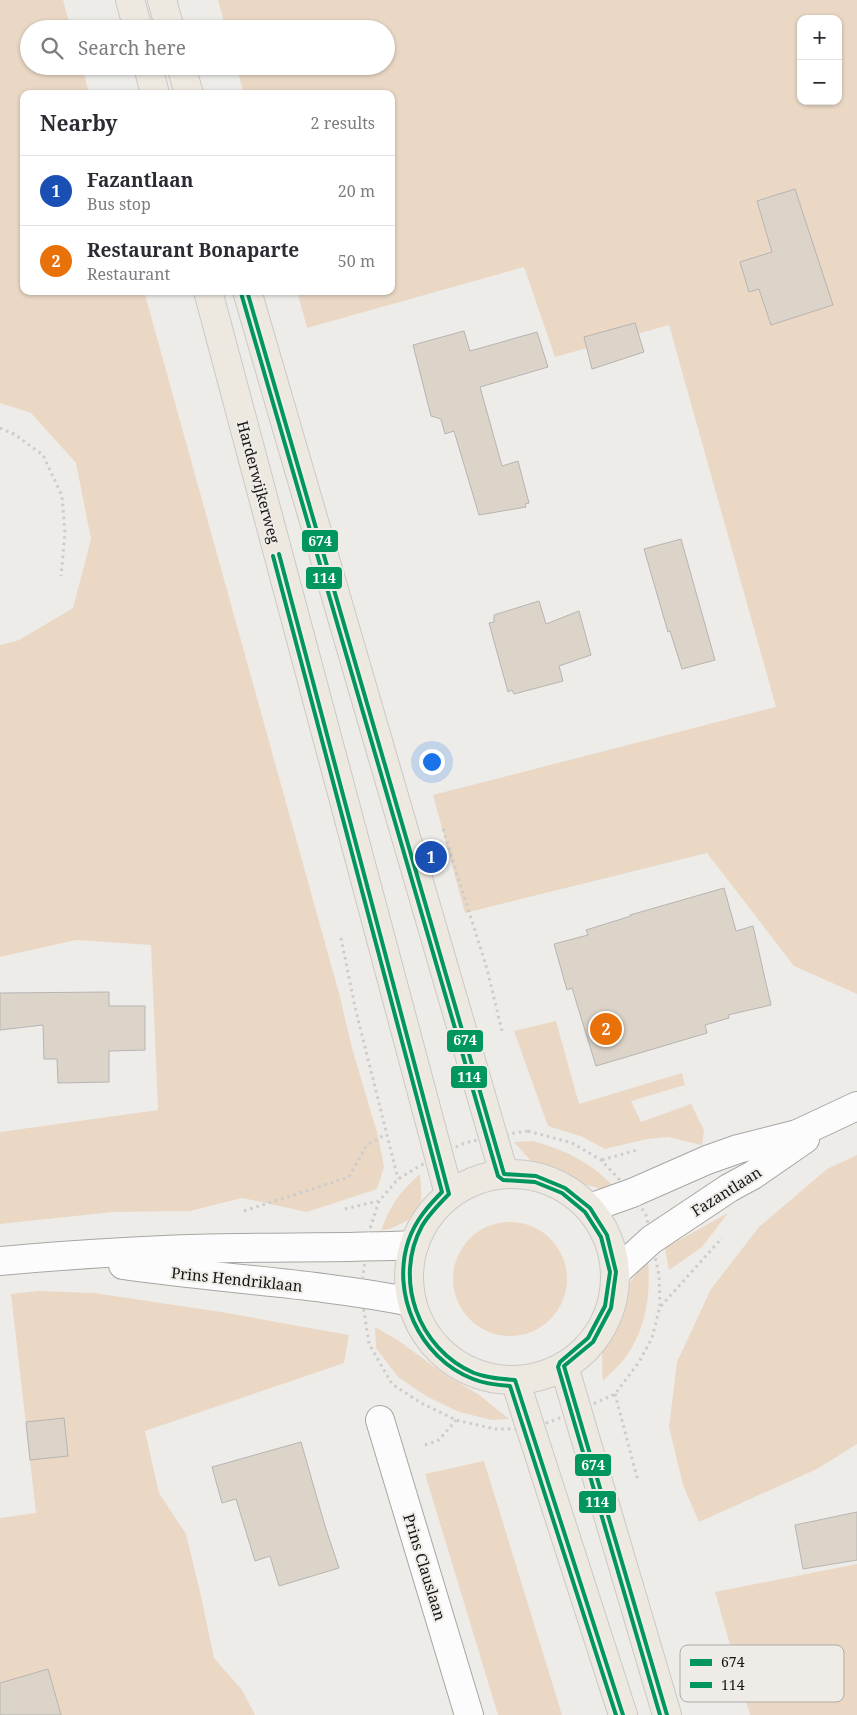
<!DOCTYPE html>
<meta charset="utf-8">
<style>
:root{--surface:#fff;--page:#f2f2f3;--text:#2b2b33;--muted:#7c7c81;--line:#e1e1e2;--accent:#62605f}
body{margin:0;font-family:"Noto Serif",serif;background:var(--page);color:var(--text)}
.controls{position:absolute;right:15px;top:15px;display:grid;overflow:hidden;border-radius:10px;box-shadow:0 1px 4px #0004}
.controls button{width:45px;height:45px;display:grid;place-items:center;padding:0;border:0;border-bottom:1px solid var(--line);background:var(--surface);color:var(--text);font:25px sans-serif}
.you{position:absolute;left:431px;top:761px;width:18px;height:18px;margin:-12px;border:4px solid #fff;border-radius:50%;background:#1a73e8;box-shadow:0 0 0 8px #1a73e833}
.badge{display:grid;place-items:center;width:32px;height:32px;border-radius:50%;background:var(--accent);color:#fff;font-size:16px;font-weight:700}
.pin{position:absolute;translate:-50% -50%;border:2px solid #fff;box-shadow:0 1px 5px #0006}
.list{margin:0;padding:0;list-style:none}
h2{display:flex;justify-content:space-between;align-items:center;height:65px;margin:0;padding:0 20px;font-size:21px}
h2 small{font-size:16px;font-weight:400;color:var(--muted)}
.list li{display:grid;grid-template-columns:32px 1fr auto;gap:15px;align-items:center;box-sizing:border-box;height:70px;padding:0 20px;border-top:1px solid var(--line)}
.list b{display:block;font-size:19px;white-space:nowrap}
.list p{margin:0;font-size:16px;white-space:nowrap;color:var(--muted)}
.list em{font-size:16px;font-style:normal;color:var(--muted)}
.icon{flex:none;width:28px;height:28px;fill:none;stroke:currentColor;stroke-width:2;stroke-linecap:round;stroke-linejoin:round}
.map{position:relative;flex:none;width:857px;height:1715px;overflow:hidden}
.search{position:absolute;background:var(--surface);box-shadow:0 1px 4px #0004;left:20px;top:20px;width:375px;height:55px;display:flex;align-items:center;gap:12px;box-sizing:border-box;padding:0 18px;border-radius:28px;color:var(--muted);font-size:19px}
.panel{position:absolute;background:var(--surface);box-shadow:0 1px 4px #0004;left:20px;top:90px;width:375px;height:205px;border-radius:10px}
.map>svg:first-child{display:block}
.green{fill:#ead8c5;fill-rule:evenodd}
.building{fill:#ddd4c9;stroke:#b6b4b2}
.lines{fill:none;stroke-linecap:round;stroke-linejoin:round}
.minor-casing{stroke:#a8a6a4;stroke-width:30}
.primary-casing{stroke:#cac9c8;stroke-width:30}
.path{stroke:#cccccb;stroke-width:3;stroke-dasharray:2.5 4;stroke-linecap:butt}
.minor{stroke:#fcfcfc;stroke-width:28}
.primary{stroke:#eee9e0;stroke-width:28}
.bus-1-casing{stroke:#efece8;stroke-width:8}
.bus-2-casing{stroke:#efece8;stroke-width:8}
.bus-1{stroke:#00965e;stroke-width:4}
.bus-2{stroke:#00965e;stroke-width:4}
.labels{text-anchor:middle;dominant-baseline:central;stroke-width:4;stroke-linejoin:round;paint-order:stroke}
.street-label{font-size:15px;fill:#161514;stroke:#efece8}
.key{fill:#efece8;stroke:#aeaca8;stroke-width:1}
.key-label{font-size:14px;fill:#161514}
.line-badge{stroke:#efece8;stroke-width:2}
.badge-label{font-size:14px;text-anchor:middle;font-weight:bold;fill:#fff}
</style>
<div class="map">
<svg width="857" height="1715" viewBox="0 0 857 1715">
<rect width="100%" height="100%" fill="#eeece9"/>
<g class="green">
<polygon points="0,0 63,0 71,29 29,29 29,66 82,66 89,94 24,94 24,291 144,291 340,997 352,1048 378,1136 384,1167 377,1189 307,1212 242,1198 190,1211 113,1212 0,1224 0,1132 158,1110 151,945 76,940 0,957 0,645 19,640 73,608 91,539 76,463 31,413 0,403"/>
<path d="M218,0H857V994L794,966L707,853L465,913L433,795L776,707L669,325L555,357L524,267L307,328L297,291H391V94H244L236,66H386V29H226ZM801,19H838V101H801Z"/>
<polygon points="556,1021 579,1104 682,1073 685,1085 631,1101 641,1122 691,1104 704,1130 702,1145 668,1137 647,1139 605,1149 583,1137 548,1126 514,1031"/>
<path d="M533,1141C565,1150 590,1162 613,1186L601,1189L551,1175L532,1162L514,1142Z"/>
<polygon points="857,1155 857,1444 817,1469 699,1522 683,1485 669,1427 677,1362 711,1289 759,1227 827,1169"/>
<path d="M420,1174C422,1198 425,1213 400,1224C394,1227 389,1230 381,1230C392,1203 399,1193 420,1174Z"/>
<polygon points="728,1213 702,1247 669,1270 665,1248"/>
<circle cx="510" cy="1279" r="57"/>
<path d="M648,1261C651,1296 646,1329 625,1358C619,1366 610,1373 603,1381C602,1367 601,1351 605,1338C608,1330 614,1322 617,1314C627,1290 628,1280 648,1261Z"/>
<polygon points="39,1291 94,1293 221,1312 349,1335 344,1363 145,1431 159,1493 186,1534 201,1596 214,1658 242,1690 255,1715 0,1715 0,1518 36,1513 11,1294"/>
<polygon points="375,1327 399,1341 447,1376 478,1394 509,1419 492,1420 459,1412 426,1396 398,1377 376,1348"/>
<polygon points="484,1461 562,1715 498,1715 425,1474"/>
<polygon points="857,1564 857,1715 750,1715 715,1592"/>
</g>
<g class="building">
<polygon points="795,189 833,305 771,325 759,289 749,292 740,262 772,252 757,201"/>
<polygon points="635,323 644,352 592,369 584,337"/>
<polygon points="464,331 470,351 537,332 548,367 480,387 502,466 518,461 529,503 525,504 526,507 479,515 454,431 445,434 441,419 431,416 413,345"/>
<polygon points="681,539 715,660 682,669 670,631 668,632 644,549"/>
<polygon points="539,601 546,624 579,611 591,655 559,666 563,681 514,694 512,690 508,692 489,623 494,622 494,615"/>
<polygon points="724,888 736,931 753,926 771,1005 728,1015 729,1018 705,1025 707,1033 596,1066 572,988 567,990 554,944 588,935 586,930 631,916 630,915"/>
<polygon points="109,992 109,1006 145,1006 145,1050 109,1051 109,1082 58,1083 57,1059 44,1059 43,1025 0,1030 0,993"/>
<polygon points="64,1418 68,1456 30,1460 26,1422"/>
<polygon points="301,1442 325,1526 339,1568 279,1586 270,1556 255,1561 236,1499 222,1503 212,1467"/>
<polygon points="857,1512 857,1560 803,1569 795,1525"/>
<polygon points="48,1669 61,1715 0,1715 0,1683"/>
</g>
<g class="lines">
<g class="minor-casing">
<g id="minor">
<polyline points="590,1208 632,1193 707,1160 738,1149 797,1134 857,1106"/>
<path d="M0,1261C78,1254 157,1249 235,1248C295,1247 354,1248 414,1245"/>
<path d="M123,1265C219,1279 317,1283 412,1302"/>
<polyline points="616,1272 651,1240 729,1188 753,1175 805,1139"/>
<polyline points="380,1420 469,1715"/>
</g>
</g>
<g class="primary-casing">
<g id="primary">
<polyline points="130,0 138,29"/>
<polyline points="162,0 170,29"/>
<polyline points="148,66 155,94"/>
<polyline points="181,66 189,94"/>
<polyline points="208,291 449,1194"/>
<polyline points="247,291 504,1174"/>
<circle cx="512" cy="1277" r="103"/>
<polyline points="564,1366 667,1715"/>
<polyline points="515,1380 623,1715"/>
</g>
</g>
<g class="path">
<polyline points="0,428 14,434 43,455 62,496 65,533 61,576"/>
<polyline points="443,829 487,969 502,1031"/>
<polyline points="341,938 355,1007 398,1179"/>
<polygon points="528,1131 572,1143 601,1160 632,1193 646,1215 659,1275 660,1306 652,1338 639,1362 615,1394 578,1411 531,1429 495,1429 456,1420 421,1403 392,1384 369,1344 361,1292 368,1235 379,1201 398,1179 440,1154 465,1143 494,1136"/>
<polyline points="602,1160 637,1150"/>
<polyline points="345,1209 378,1201"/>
<polyline points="244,1211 349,1177 366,1146 386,1134"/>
<polyline points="661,1306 722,1238"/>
<polyline points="615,1394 638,1481"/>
<polyline points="425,1445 439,1440 456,1420"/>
</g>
<use href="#minor" class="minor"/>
<use href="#primary" class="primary"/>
<g class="bus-1-casing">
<g id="bus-1">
<polyline points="247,291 504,1174 536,1176 565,1188 590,1208 607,1235 616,1272 611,1308 593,1342 564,1366 667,1715"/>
<path d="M279,554L449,1194C439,1204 429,1214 422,1226C393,1279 418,1349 474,1373C487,1378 501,1379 515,1380L623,1715"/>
</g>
</g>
<g class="bus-2-casing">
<g id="bus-2">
<polyline points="241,293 498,1176 503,1180 535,1182 562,1193 585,1212 601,1237 610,1272 605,1306 588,1338 560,1362 558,1367 660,1715"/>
<path d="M273,556L442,1192C428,1206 416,1220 409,1239C390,1293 419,1358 473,1379C485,1384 497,1385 510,1386L616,1715"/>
</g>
</g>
<use href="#bus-1" class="bus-1"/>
<use href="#bus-2" class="bus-2"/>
</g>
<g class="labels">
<g class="street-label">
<text transform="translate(259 482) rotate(75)">Harderwijkerweg</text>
<text transform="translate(726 1191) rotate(-32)">Fazantlaan</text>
<text transform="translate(237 1279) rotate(6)">Prins Hendriklaan</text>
<text transform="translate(425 1567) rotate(73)">Prins Clauslaan</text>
</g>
</g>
<rect x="680" y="1645" width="164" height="57" rx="8" class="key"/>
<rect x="690" y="1659" width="22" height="7" fill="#00965e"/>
<rect x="690" y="1682" width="22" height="6" fill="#00965e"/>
<g class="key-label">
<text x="721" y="1667">674</text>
<text x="721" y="1690">114</text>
</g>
<g class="line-badge">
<rect x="301" y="529" width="38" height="24" rx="5" fill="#00965e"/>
<rect x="305" y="566" width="38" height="24" rx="5" fill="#00965e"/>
<rect x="446" y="1029" width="38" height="24" rx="5" fill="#00965e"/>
<rect x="450" y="1065" width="38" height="24" rx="5" fill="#00965e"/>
<rect x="574" y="1453" width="38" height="24" rx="5" fill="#00965e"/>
<rect x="578" y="1490" width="39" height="24" rx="5" fill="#00965e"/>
</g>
<g class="badge-label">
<text x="320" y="546">674</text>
<text x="324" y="583">114</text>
<text x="465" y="1045">674</text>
<text x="469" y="1082">114</text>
<text x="593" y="1470">674</text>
<text x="597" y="1507">114</text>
</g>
</svg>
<div class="controls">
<button>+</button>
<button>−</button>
</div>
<div class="you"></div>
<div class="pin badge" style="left:431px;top:857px;background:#1a4fb4">1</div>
<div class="pin badge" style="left:606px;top:1029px;background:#e8710a">2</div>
<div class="search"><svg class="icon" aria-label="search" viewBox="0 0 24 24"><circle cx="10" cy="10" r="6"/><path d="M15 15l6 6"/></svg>Search here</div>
<section class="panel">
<h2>Nearby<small>2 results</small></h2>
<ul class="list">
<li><span class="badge" style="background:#1a4fb4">1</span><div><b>Fazantlaan</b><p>Bus stop</p></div><em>20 m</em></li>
<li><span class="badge" style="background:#e8710a">2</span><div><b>Restaurant Bonaparte</b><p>Restaurant</p></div><em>50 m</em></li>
</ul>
</section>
</div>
